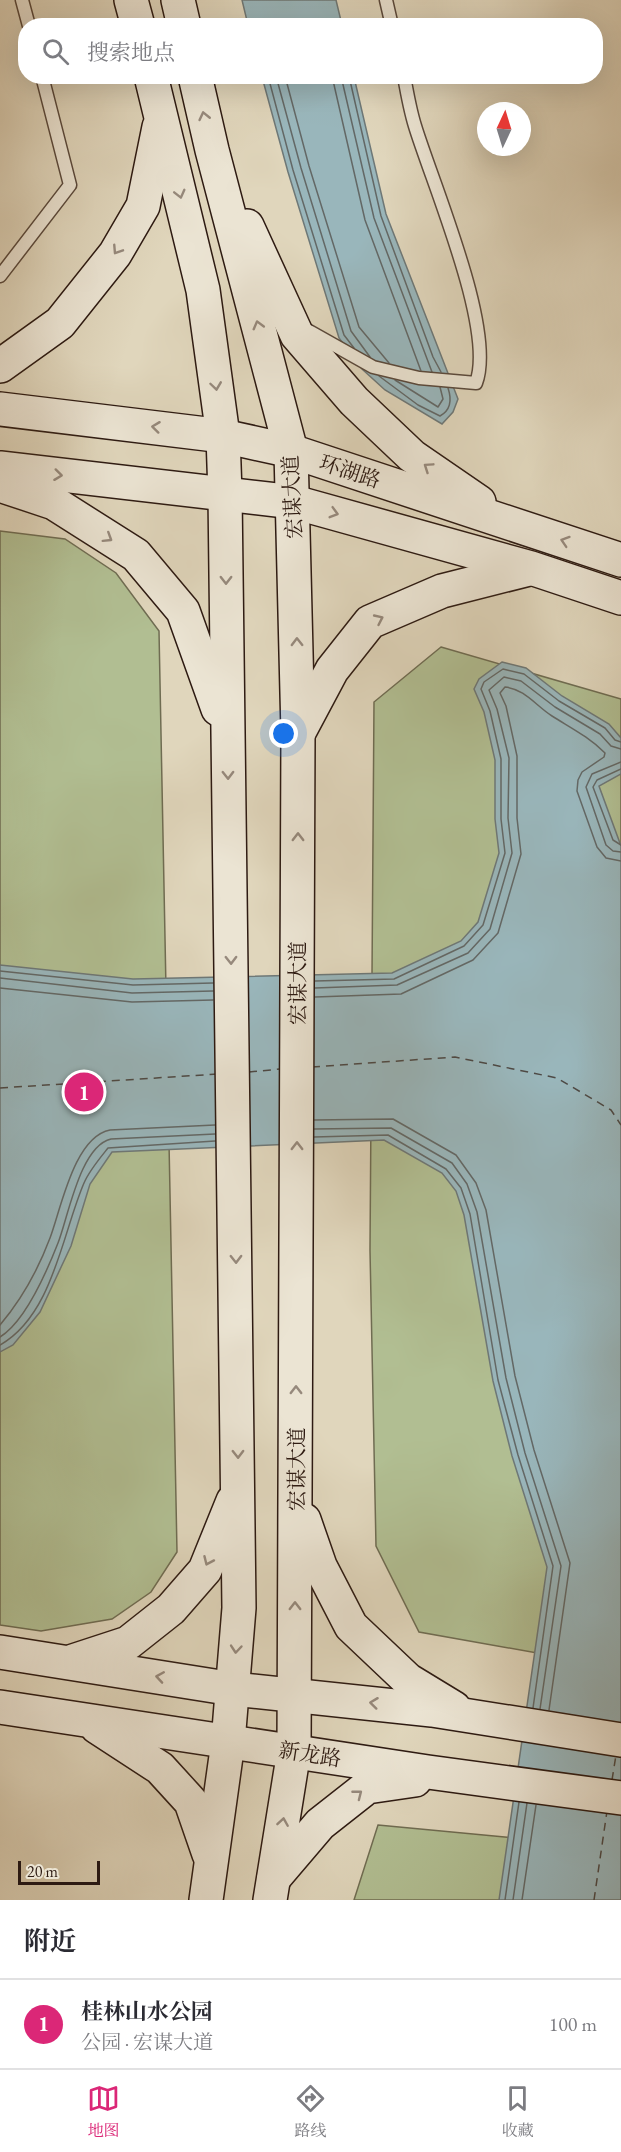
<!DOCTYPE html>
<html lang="zh">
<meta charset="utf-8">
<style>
:root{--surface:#fff;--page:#f7f7f7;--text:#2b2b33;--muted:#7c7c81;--line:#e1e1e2;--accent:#db2777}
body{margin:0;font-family:"EB Garamond","Noto Serif SC",serif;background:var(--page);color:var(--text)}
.compass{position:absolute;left:477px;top:102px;width:54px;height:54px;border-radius:50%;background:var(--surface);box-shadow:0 6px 24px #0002;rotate:4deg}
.scale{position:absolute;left:18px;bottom:15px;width:82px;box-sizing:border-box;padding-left:6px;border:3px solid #2d1a12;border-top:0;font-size:16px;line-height:21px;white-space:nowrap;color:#2d1a12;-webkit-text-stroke:4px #ebe4d3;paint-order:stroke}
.you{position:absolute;left:284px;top:734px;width:21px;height:21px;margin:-15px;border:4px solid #fff;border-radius:50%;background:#1a73e8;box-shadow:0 0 0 9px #1a73e833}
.badge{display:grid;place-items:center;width:39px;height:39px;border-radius:50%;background:var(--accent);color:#fff;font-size:20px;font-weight:700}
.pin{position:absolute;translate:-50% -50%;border:3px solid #fff;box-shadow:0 2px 6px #0006}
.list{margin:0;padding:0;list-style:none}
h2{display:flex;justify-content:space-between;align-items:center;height:78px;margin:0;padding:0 24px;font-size:26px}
h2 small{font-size:20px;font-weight:400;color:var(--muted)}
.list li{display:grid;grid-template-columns:39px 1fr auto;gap:18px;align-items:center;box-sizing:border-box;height:90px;padding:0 24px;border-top:2px solid var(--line)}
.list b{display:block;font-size:22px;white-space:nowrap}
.list p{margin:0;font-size:20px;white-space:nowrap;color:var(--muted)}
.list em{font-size:20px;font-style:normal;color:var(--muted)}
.icon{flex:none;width:33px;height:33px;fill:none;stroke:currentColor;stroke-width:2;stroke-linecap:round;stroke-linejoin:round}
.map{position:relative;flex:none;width:621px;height:1900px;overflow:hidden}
.search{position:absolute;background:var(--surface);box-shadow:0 6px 24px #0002;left:18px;right:18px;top:18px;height:66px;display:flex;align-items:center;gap:15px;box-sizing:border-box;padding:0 21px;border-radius:24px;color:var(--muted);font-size:22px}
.sheet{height:168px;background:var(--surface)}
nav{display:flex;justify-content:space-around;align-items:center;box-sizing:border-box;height:84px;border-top:2px solid var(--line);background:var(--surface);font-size:16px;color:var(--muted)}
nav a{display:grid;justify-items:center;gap:3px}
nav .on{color:var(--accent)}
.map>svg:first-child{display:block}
.green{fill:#b1be92;stroke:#6f6c52;stroke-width:1.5}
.water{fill:#99b6bb;stroke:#6e7877;stroke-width:1.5}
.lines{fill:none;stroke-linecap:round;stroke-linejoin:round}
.shore{stroke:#636866;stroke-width:1.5}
.ferry{stroke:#4d4945;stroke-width:1.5;stroke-dasharray:8 6;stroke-linecap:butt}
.lane-casing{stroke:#5a493c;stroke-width:15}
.secondary-casing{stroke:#2d1a12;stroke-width:36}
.lane{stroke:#ebe4d3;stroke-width:12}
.secondary{stroke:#ebe4d3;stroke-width:33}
.oneway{stroke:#96897c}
.labels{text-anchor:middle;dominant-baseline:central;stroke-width:4.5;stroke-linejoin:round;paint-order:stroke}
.street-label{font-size:21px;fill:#2d1a12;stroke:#ebe4d3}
</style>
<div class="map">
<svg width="621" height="1900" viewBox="0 0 621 1900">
<rect width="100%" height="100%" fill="#e0d6bc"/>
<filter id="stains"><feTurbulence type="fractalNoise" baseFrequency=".00333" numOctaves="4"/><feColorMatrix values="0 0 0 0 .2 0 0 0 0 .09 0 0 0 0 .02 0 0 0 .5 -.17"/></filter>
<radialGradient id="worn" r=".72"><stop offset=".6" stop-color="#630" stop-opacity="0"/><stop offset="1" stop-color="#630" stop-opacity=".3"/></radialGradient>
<g class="green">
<polygon points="0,531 65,539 116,573 159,631 177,1552 151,1592 112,1619 41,1631 0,1625"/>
<polygon points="441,647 621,699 621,1668 419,1632 376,1546 370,1250 374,702"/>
<polygon points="378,1825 621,1848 621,1900 354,1900"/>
</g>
<g class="water">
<polygon points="242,0 336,0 342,25 248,25"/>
<polygon points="262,77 354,77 386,214 458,399 453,412 442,424 385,390 362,369 339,338 288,172"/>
<polygon points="502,662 526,668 562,696 609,724 621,738 621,774 599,786 621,846 621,1900 499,1900 547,1567 512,1456 493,1381 464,1215 456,1191 442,1173 384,1140 112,1152 90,1184 71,1246 40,1312 13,1345 0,1352 0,965 133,979 392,973 461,941 478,922 499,853 495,819 495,760 484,712 474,689 479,679"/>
</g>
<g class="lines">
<g class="shore">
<polyline points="268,76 293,170 344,335 354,348"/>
<polyline points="276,76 301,168 351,331 370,357"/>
<polyline points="285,76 309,166 359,327 389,363"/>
<polyline points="332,76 365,220 421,371"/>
<polyline points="341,76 374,218 432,372"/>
<polyline points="349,76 381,216 433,357 441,372"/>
<path d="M379,376L418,405L440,416C451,410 452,400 448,388"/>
<polyline points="395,380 438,407 443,399 440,387"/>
<polyline points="621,762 592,774 586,787 606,845 613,851 621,852"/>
<polyline points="621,769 597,780 593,787 613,840 621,845"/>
<polyline points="0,971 133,985 213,983"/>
<polyline points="0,978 132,993 213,991"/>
<polyline points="315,981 394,979 464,946 483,925 505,853 501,819 501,759 490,711 481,689 484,682 503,669 524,674 559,701 605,728 615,740 621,742"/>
<polyline points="0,988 132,1002 213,1000"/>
<polyline points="315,988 397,985 468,953 490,929 512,853 508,818 509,758 497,709 489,690 504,677 521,681 555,707 600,734 611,746 621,749"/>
<path d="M315,997L401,994L473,960L498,933L521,854L517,818V756L506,706L500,693L505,687C525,689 536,706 552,716C571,728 589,737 605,753L604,757L582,772L578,780L577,791L597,847L606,858L621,861"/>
<polyline points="314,1120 393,1119 456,1155 476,1183 486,1210 515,1376 534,1450 570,1563 549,1710"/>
<polyline points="314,1129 391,1128 452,1163 467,1184 477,1212 506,1378 525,1453 561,1566 540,1709"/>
<polyline points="314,1137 388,1135 446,1169 461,1188 470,1214 498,1380 518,1455 553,1566 533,1708"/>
<path d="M0,1325C22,1299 38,1270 50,1238C61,1209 74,1137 110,1130L215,1125"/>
<path d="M0,1337C26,1321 47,1271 58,1243C68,1218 80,1146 111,1139L215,1134"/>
<path d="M0,1345C53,1315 62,1234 84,1183C89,1171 100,1158 108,1148L215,1141"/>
<polyline points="505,1900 519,1802"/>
<polyline points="513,1900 527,1803"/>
<polyline points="522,1900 536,1805"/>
</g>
<g class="ferry">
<polyline points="312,1067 455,1057 557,1078 611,1110 621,1125"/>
<polyline points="249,1072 280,1069"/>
<polyline points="0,1088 218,1074"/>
<polyline points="612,1780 616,1755"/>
<polyline points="594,1900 607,1811"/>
</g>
<g class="lane-casing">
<g id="lane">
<polyline points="22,0 29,26"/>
<polyline points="386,0 392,26"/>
<polyline points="0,276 70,185 42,76"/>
<path d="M309,331L373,367L419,378L476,383C496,330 433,185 415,126C410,110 407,93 404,76"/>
</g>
</g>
<g class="secondary-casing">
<g id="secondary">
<polyline points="131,0 138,26"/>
<polyline points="178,0 184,26"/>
<polyline points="151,76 203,290 223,436 225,494 239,1608 228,1742 206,1900"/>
<polyline points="195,76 212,150 291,451 298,733 294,1751 270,1900"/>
<polyline points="247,226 297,335 354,401 412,456 479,502"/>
<polyline points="0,366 60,323 115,254 143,206 159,127"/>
<polyline points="0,409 223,436 291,451 621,560"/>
<polyline points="0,468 294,502 531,568 621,598"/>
<polyline points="0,485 54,503 136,555 183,611 218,709"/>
<polyline points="299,732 332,670 370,622 442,591 529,569"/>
<polyline points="304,1520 320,1566 351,1626 408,1680 454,1708"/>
<polyline points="0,1652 233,1689 432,1710 621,1740"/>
<polyline points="73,1661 128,1643 171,1609 205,1570 233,1501"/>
<polyline points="0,1707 428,1772 621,1798"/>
<polyline points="97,1727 160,1768 191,1802 209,1854"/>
<polyline points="274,1878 320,1824 367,1787 415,1780"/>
</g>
</g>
<use href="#lane" class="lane"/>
<use href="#secondary" class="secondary"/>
</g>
<defs><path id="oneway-chevron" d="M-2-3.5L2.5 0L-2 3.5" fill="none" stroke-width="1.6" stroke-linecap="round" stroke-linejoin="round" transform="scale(1.5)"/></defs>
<g class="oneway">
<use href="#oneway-chevron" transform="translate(204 116) rotate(-103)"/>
<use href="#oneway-chevron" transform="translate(180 194) rotate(76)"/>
<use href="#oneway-chevron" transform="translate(117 250) rotate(123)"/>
<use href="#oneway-chevron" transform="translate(258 325) rotate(-105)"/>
<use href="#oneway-chevron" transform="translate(216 386) rotate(82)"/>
<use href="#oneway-chevron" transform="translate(156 427) rotate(-173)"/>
<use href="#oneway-chevron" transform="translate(428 467) rotate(-146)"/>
<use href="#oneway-chevron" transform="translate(58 475) rotate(7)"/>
<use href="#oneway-chevron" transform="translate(334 513) rotate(16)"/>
<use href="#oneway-chevron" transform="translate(108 538) rotate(32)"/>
<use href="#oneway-chevron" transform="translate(565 541) rotate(-162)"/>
<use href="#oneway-chevron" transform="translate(226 580) rotate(90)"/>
<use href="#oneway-chevron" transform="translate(379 619) rotate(-25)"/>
<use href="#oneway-chevron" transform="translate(297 642) rotate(-91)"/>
<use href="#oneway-chevron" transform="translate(228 775) rotate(89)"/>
<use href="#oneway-chevron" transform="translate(298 837) rotate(-90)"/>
<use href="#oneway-chevron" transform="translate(231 960) rotate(89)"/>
<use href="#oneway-chevron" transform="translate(297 1146) rotate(-90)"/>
<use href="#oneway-chevron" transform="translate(236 1259) rotate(89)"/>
<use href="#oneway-chevron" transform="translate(296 1390) rotate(-90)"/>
<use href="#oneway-chevron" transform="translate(238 1454) rotate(89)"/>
<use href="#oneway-chevron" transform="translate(208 1561) rotate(114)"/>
<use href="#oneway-chevron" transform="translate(295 1606) rotate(-90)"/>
<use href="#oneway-chevron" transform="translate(236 1649) rotate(95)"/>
<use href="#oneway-chevron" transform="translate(160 1677) rotate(-171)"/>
<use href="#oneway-chevron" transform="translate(374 1703) rotate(-173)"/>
<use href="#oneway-chevron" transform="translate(358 1794) rotate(-38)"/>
<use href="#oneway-chevron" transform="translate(283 1822) rotate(-81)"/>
</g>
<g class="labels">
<g class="street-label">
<text transform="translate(350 471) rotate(18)">环湖路</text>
<text transform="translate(292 497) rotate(-93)">宏谋大道</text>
<text transform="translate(297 983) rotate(-90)">宏谋大道</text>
<text transform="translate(296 1469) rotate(-90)">宏谋大道</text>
<text transform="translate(310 1754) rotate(9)">新龙路</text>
</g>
</g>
<rect width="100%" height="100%" filter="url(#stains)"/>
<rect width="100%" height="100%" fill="url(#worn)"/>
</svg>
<svg class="compass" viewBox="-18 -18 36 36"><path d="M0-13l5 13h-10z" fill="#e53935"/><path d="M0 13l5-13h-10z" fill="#7c7c81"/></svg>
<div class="scale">20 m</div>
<div class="you"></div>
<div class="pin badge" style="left:84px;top:1092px">1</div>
<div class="search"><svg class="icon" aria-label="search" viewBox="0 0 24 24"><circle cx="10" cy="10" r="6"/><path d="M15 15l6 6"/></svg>搜索地点</div>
</div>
<section class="sheet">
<h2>附近<small></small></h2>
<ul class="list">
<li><span class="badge">1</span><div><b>桂林山水公园</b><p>公园 · 宏谋大道</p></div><em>100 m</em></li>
</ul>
</section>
<nav>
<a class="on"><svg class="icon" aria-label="map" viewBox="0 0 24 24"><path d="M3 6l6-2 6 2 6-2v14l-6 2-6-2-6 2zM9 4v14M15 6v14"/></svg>地图</a>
<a><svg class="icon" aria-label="directions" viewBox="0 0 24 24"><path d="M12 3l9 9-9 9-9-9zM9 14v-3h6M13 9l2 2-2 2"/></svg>路线</a>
<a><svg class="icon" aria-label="saved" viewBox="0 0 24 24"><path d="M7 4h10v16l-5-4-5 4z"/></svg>收藏</a>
</nav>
